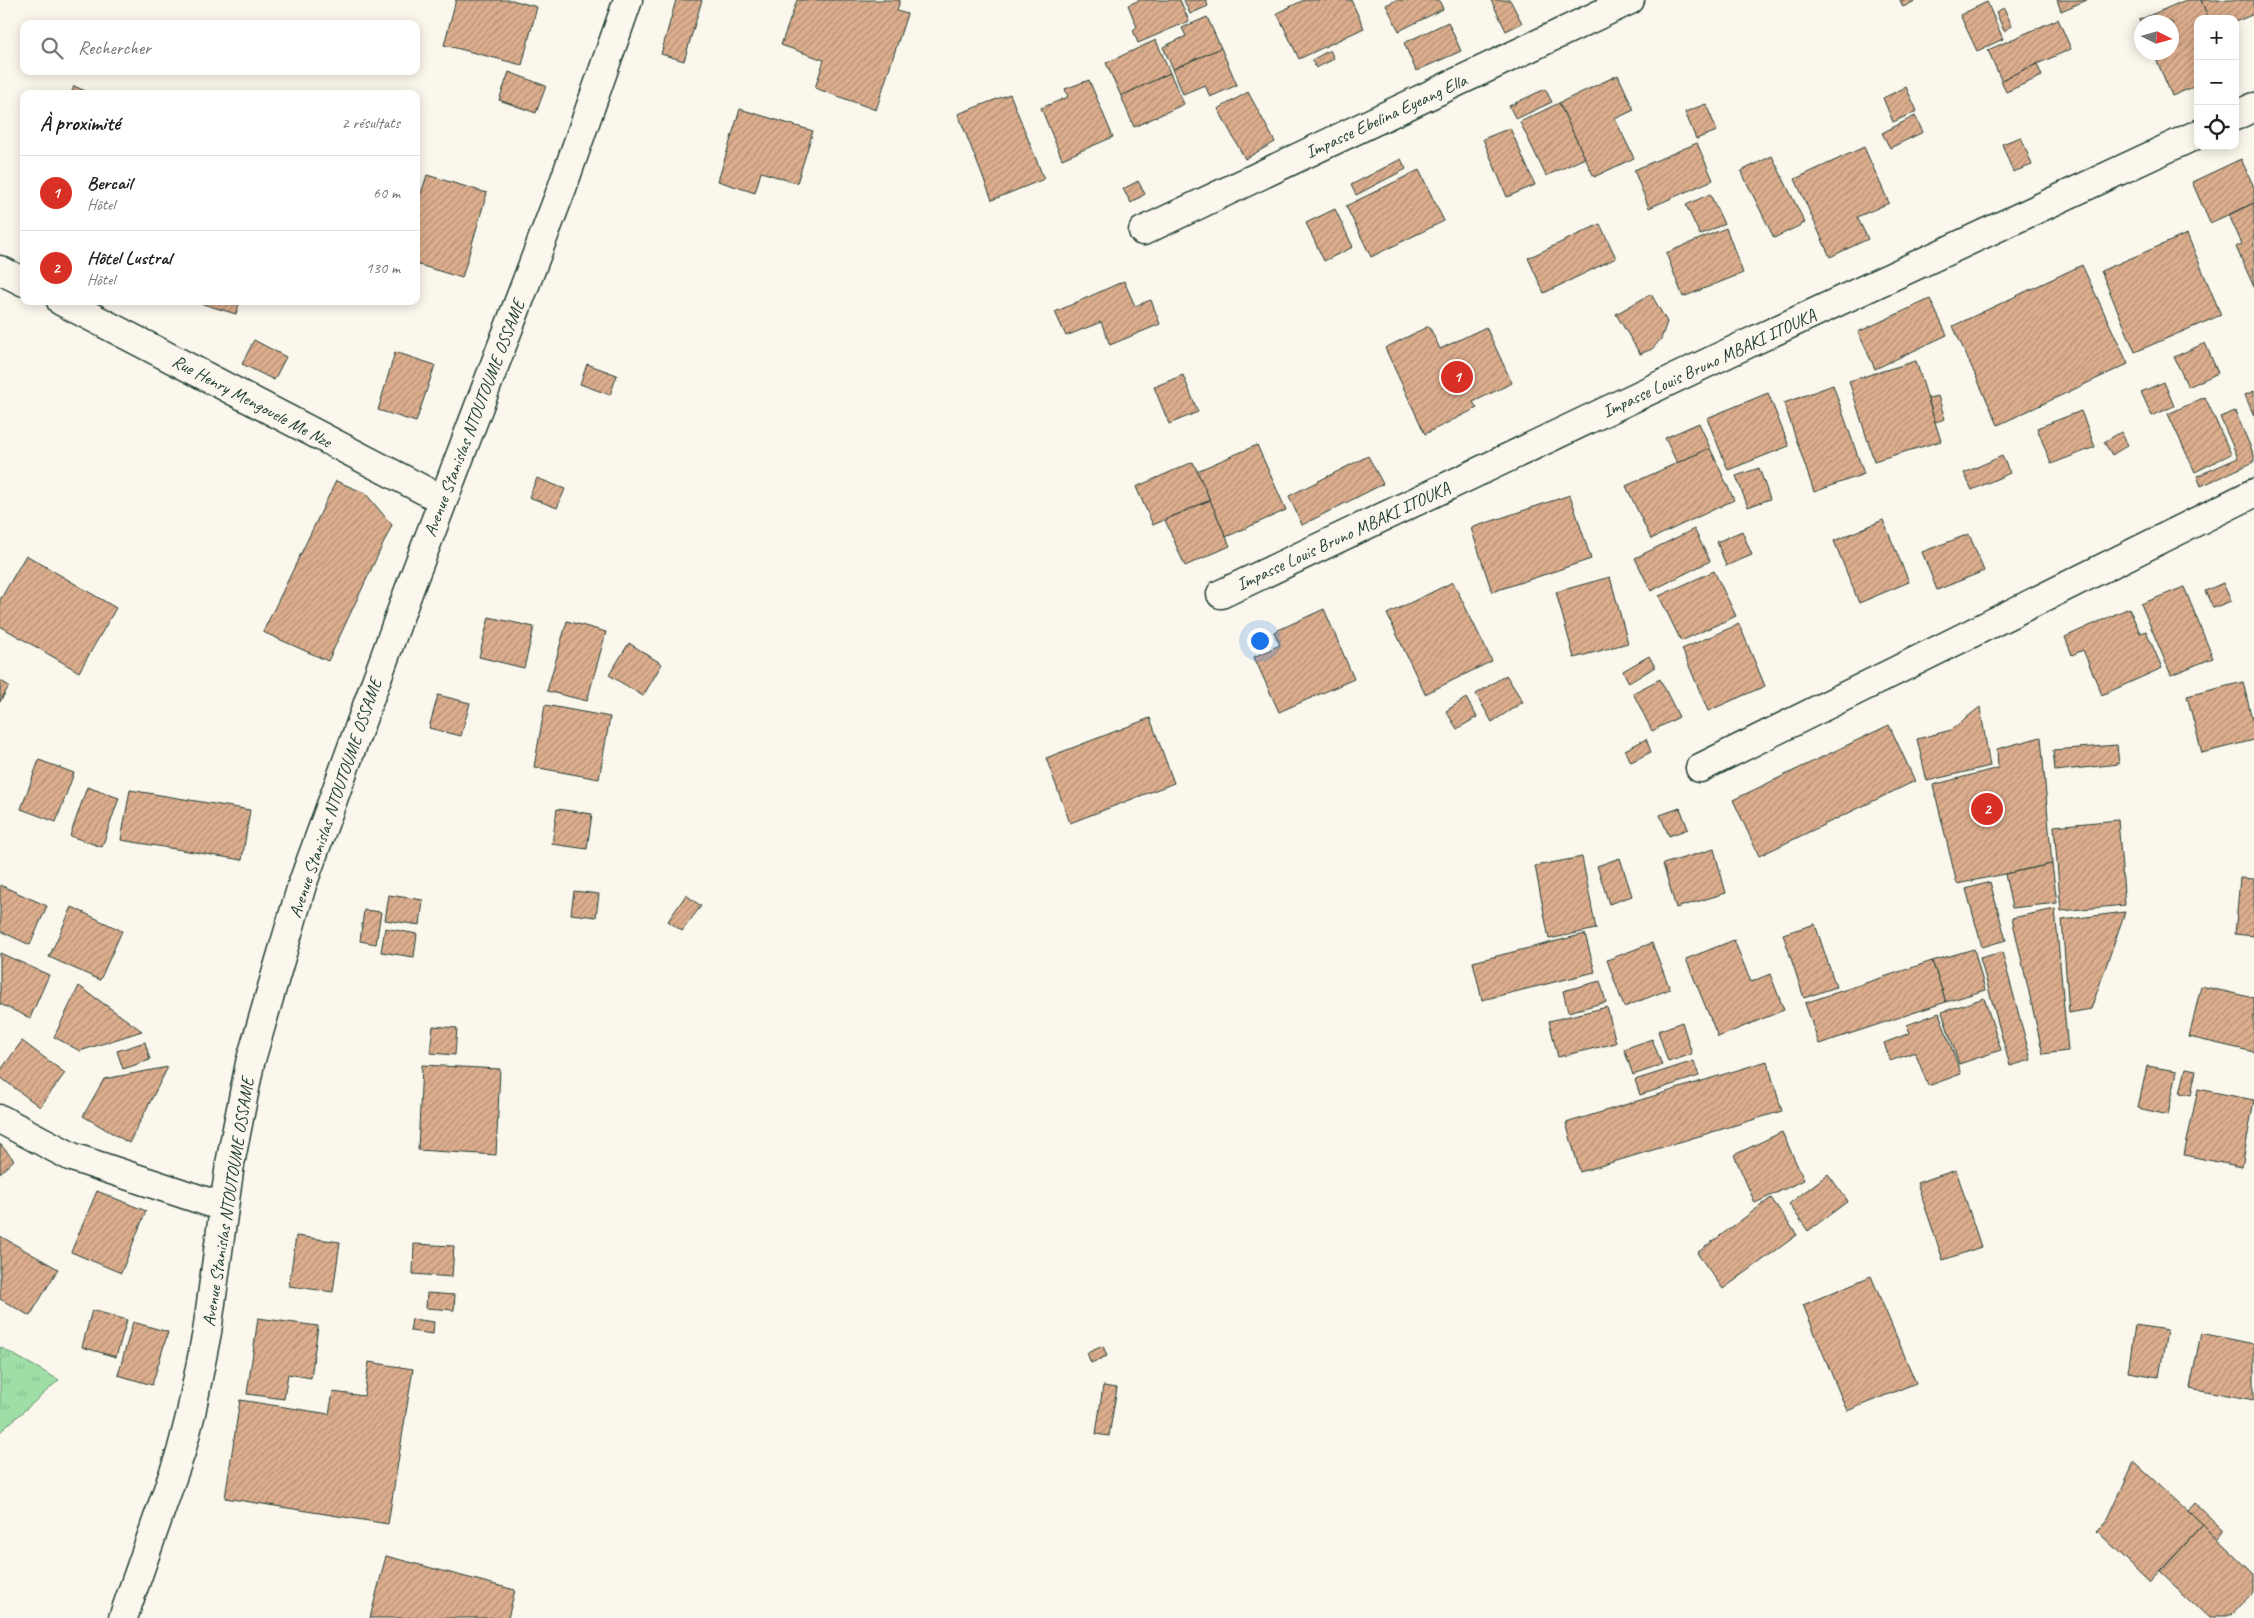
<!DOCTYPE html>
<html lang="fr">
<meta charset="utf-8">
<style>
:root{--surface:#fff;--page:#f2f2f2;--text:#222;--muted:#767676;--line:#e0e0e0;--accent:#d93025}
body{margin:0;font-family:Caveat,sans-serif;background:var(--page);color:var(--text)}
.controls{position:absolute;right:15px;top:15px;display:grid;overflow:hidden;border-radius:10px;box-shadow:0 2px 12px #0003}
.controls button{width:45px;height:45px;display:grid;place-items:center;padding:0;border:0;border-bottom:1px solid var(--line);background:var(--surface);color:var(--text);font:25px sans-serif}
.compass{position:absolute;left:2134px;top:15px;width:45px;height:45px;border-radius:50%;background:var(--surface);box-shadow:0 2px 12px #0003;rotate:95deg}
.you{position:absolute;left:1259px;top:640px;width:18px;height:18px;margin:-12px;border:4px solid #fff;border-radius:50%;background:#1a73e8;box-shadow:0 0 0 8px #1a73e833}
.badge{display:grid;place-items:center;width:32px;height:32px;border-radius:50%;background:var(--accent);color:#fff;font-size:16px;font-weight:700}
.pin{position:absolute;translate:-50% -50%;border:2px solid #fff;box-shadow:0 1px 5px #0006}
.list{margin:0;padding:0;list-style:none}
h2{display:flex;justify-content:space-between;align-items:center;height:65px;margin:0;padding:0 20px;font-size:21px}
h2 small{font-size:16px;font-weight:400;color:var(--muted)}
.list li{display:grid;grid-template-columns:32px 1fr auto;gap:15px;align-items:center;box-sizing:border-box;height:75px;padding:0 20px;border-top:1px solid var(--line)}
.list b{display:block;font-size:19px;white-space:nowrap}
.list p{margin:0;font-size:16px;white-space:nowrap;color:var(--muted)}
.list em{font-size:16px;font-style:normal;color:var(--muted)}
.icon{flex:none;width:28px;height:28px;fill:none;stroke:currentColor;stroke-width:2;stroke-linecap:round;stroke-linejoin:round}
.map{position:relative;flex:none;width:2254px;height:1618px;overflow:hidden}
.search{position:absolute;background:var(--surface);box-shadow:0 2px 12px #0003;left:20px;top:20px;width:400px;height:55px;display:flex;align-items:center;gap:12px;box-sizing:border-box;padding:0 18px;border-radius:10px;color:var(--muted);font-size:19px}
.panel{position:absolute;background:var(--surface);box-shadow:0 2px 12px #0003;left:20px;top:90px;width:400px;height:215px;border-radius:10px}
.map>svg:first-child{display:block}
.grass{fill:url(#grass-tufts);stroke:#5f8e6d}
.building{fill:url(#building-hatch);stroke:#1f3d34}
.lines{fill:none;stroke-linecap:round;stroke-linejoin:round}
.minor-casing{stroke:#1f3d34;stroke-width:31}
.minor{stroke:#fbf7ec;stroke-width:28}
.labels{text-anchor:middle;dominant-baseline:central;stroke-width:4;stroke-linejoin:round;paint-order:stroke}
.street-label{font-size:18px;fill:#1f3d34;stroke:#fbf7ec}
</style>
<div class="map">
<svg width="2254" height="1618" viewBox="0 0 2254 1618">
<defs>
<pattern id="grass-tufts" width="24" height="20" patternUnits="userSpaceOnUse" patternTransform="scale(1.25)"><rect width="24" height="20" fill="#9fdea6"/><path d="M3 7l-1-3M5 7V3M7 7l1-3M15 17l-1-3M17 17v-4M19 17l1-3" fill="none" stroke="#88bf90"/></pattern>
<pattern id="building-hatch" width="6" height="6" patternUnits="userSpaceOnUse" patternTransform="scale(1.25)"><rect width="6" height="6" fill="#ddae8e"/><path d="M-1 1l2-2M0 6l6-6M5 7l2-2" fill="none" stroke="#b38f75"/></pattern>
</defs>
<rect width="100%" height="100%" fill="#fbf7ec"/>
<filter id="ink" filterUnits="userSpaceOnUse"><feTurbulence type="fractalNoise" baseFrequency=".02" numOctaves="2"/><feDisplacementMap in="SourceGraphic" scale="10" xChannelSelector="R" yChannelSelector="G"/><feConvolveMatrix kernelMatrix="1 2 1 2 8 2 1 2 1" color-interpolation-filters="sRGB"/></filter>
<g filter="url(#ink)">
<polygon class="grass" points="0,1347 59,1380 0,1432"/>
<g class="building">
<polygon points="456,0 512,0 537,7 522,65 444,45"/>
<polygon points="676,0 702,0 684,61 661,54"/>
<polygon points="797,0 900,0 897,11 907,14 876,110 815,88 824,60 781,45"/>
<polygon points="1140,0 1180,0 1189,21 1138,43 1133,30 1137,27 1128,5"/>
<polygon points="1184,0 1206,0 1208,6 1190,14"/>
<polygon points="1304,0 1351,0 1364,28 1299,59 1277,13"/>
<polygon points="1396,0 1439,0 1443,9 1399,31 1386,5"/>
<polygon points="1491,0 1510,0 1522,23 1506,31"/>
<polygon points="1900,0 1917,0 1903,7"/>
<polygon points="2057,0 2087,0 2061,11"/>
<polygon points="2186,0 2201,0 2209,19 2198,19 2198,85 2172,96 2153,52 2172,52 2172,22 2142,22 2142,26 2139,20"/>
<polygon points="2201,0 2254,0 2254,14 2235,22 2235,19 2209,19"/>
<polygon points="1987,2 2003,39 1977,51 1960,15"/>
<polygon points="2004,8 2012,26 2004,31 1996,12"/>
<polygon points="1207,17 1221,48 1173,69 1163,47 1186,36 1182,28"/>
<polygon points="2058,19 2071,49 2001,80 1988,50"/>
<polygon points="1448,22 1461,51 1416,71 1404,43"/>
<polygon points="1156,40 1170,73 1121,96 1106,63"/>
<polygon points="1221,48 1237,85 1210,97 1205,85 1183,94 1173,69"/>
<polygon points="1330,50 1334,59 1316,68 1312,60"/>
<polygon points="2037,64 2042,76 2006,92 2001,80"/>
<polygon points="509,72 546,86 536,113 499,100"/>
<polygon points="1170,73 1184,104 1134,127 1121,96"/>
<polygon points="1618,75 1634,110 1615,119 1634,158 1594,177 1559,103"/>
<polygon points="1089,80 1113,137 1062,159 1041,108 1068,97 1065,89"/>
<polygon points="74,86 92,94 71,94"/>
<polygon points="1906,87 1917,111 1893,122 1883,98"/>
<polygon points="1545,89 1552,102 1516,119 1509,106"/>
<polygon points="1248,92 1275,142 1245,159 1218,109"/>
<polygon points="1010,94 1044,179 992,200 958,114"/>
<polygon points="1559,103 1585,158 1546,176 1520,122"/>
<polygon points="1706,104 1717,131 1696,139 1685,112"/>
<polygon points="740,109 813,131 797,183 761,172 755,193 718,181"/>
<polygon points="1915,116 1923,132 1890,148 1882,133"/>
<polygon points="1510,128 1535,185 1507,197 1483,139"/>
<polygon points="2021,137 2032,165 2013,172 2002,144"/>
<polygon points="1697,143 1713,180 1649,208 1634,170"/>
<polygon points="1864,147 1889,203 1857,217 1868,239 1830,257 1795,179"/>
<polygon points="1772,156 1805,223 1774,238 1741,171"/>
<polygon points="1401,159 1406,169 1356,195 1351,185"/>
<polygon points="2241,159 2254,187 2254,203 2210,223 2192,182"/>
<polygon points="1419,170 1444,221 1371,257 1346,206"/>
<polygon points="427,175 487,193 462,278 416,264 416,209"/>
<polygon points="1138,181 1145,194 1131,203 1123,189"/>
<polygon points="1710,194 1724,224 1700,235 1686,205"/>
<polygon points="2254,203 2254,287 2236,247 2242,244 2229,215"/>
<polygon points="1335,209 1353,247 1324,261 1306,223"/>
<polygon points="1600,224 1616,258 1544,293 1528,258"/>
<polygon points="1726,228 1743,273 1683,297 1666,253"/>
<polygon points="2187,234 2221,315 2135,352 2101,271"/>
<polygon points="2082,265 2128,364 1998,425 1953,326"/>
<polygon points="1124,281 1135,306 1151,300 1160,324 1110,345 1101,322 1066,336 1055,312"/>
<polygon points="1651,294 1667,322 1661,339 1652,349 1640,354 1616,314"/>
<polygon points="1930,299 1947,335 1875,369 1858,332"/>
<polygon points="193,301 240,301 236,314"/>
<polygon points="1429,326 1440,349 1486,327 1512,383 1473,402 1477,408 1425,434 1385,348"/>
<polygon points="254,340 286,357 274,380 242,364"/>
<polygon points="2205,343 2218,373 2188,387 2174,357"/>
<polygon points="395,352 435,365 416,422 378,410"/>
<polygon points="1916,361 1941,441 1874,461 1849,381"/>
<polygon points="587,364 617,375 610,395 580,384"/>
<polygon points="1183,375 1198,412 1169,424 1154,387"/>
<polygon points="2164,382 2174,406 2152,416 2141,392"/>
<polygon points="1833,385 1864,474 1814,492 1784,403"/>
<polygon points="2254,391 2254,416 2245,395"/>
<polygon points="1768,393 1789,446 1728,470 1707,418"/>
<polygon points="1938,396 1945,419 1935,422 1928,398"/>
<polygon points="2205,397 2231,454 2195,472 2168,414"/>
<polygon points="2081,411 2095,447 2051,464 2037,428"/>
<polygon points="2235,411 2254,455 2254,462 2201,486 2197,476 2238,458 2220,417"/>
<polygon points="1699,423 1710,448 1677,463 1665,438"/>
<polygon points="2121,432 2128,445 2112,455 2104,442"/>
<polygon points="1257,445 1286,510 1226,537 1197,471"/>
<polygon points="1710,448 1734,500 1651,539 1626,486"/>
<polygon points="1368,456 1383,484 1302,525 1289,496"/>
<polygon points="2002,456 2010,473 1972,490 1964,473"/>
<polygon points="1193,462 1210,500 1153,525 1136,487"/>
<polygon points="1759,468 1770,499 1748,507 1736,476"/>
<polygon points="537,478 565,489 557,508 529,497"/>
<polygon points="336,481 365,493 392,525 328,661 263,632"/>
<polygon points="1570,495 1591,559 1492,592 1471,528"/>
<polygon points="1210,500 1230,546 1185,566 1165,520"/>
<polygon points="1883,520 1909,582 1859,603 1834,541"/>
<polygon points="1694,529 1710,561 1651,591 1635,558"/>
<polygon points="1742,531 1752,555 1726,566 1717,542"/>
<polygon points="1969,534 1984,571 1937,590 1922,552"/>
<polygon points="26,555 116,608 79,672 0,626 0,600"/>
<polygon points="1714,571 1736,616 1681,641 1659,596"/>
<polygon points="1610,577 1628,643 1574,658 1556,592"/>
<polygon points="1453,582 1492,661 1425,694 1387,614"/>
<polygon points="2223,583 2231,601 2213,608 2205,591"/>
<polygon points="2184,587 2213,658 2171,675 2141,604"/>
<polygon points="2129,608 2140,633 2146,631 2162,668 2102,695 2083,650 2072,655 2065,637"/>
<polygon points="1324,609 1354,679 1279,712 1254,657 1280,645 1274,632"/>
<polygon points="489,617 534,627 524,668 479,657"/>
<polygon points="567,621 606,632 587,701 547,691"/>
<polygon points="1739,624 1765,686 1708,711 1682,649"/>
<polygon points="629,643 662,664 643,696 609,675"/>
<polygon points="1649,656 1655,667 1629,683 1623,671"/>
<polygon points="1506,675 1523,702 1492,722 1476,694"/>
<polygon points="1660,679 1679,717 1652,731 1633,693"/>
<polygon points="0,680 9,686 0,702"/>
<polygon points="2243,682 2254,727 2254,740 2202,753 2187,696"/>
<polygon points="438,695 470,703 461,736 429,728"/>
<polygon points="1466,698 1477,717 1457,729 1446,711"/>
<polygon points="545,705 610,717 599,779 534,767"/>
<polygon points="1980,707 1990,766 1927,781 1917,739 1951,730"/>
<polygon points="1150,718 1174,783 1070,823 1046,758"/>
<polygon points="1889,725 1915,781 1759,856 1733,800"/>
<polygon points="2041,737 2052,864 1957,884 1933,785 1998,768 1997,749"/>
<polygon points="1646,739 1651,752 1631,762 1625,750"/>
<polygon points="2117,745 2119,764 2055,771 2053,750"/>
<polygon points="39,760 74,773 56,822 21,809"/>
<polygon points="87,787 119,798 102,847 70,836"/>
<polygon points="130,790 250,810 242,860 121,840"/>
<polygon points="1680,808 1688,829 1669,836 1660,815"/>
<polygon points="557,809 592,814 587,849 552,844"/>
<polygon points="2118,820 2125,905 2061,911 2054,826"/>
<polygon points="1714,849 1726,893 1676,908 1663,864"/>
<polygon points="1582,857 1596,929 1549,939 1535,866"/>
<polygon points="1620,858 1632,896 1609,904 1597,866"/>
<polygon points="2052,864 2057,903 2012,908 2005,874"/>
<polygon points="2240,878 2254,879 2254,936 2235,934"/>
<polygon points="1990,882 2006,940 1982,947 1966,889"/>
<polygon points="0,885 47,906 30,945 0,931"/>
<polygon points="574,891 599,894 596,917 571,914"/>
<polygon points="389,895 423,900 420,925 385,920"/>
<polygon points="686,895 701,906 682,931 668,921"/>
<polygon points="72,907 122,931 100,980 49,957"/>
<polygon points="2055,909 2068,1051 2043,1054 2012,918"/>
<polygon points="364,910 381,912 376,944 360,941"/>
<polygon points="2125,912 2091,1009 2069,1013 2062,920"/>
<polygon points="1815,924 1836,987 1804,998 1783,934"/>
<polygon points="385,928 417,934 414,957 381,952"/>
<polygon points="1585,934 1595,972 1482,1000 1473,962"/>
<polygon points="1734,940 1751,982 1770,974 1784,1010 1718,1037 1686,959"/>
<polygon points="1652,943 1670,989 1624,1007 1607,960"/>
<polygon points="1974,949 1985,990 1946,1002 1932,961"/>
<polygon points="2002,952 2031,1060 2010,1066 1980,958"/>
<polygon points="0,953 49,975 30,1018 0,1004"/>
<polygon points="1932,961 1946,1002 1819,1044 1805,1003"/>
<polygon points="1600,981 1606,1002 1568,1012 1563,991"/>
<polygon points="79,986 142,1031 80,1051 54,1037"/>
<polygon points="2201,986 2254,998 2254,1052 2189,1037"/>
<polygon points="1984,998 2001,1050 1959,1064 1942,1012"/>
<polygon points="1607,1007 1616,1043 1558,1057 1549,1021"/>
<polygon points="1939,1013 1961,1074 1928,1086 1915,1052 1890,1061 1884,1043 1910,1033 1907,1025"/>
<polygon points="1682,1022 1692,1054 1668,1062 1658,1031"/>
<polygon points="433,1026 457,1028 455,1055 430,1053"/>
<polygon points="1652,1039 1662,1065 1633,1075 1624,1049"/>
<polygon points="22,1041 65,1073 40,1107 0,1077 0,1071"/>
<polygon points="145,1042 150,1060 123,1069 117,1051"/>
<polygon points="1694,1061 1699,1076 1640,1095 1635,1080"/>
<polygon points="1767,1061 1782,1111 1580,1172 1566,1123"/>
<polygon points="422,1065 500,1069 496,1155 418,1150"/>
<polygon points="2147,1066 2177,1071 2168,1115 2138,1108"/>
<polygon points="168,1067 129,1143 83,1116 104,1079"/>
<polygon points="2186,1068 2196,1070 2191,1095 2180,1093"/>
<polygon points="2198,1089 2254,1100 2242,1167 2184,1155"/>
<polygon points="1782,1132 1804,1180 1755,1203 1734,1155"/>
<polygon points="0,1144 14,1160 0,1173"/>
<polygon points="1956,1170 1981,1247 1943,1260 1917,1183"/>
<polygon points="1828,1174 1848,1201 1808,1231 1789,1204"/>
<polygon points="97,1191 146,1211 121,1273 71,1252"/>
<polygon points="1771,1198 1797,1235 1723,1289 1697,1253"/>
<polygon points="0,1236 58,1269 30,1316 0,1299"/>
<polygon points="296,1236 340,1242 333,1292 289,1286"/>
<polygon points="414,1244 454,1246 452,1277 413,1274"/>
<polygon points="1871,1276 1916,1383 1847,1411 1803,1305"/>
<polygon points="427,1293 455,1295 454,1310 426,1308"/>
<polygon points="92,1310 127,1320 116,1357 82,1347"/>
<polygon points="258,1318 318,1326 311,1378 288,1374 284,1399 247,1394"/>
<polygon points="412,1319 434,1322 433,1334 410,1331"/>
<polygon points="133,1322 168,1332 152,1385 118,1375"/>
<polygon points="2135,1325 2167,1330 2159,1377 2128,1372"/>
<polygon points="2201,1333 2254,1344 2254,1400 2190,1388"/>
<polygon points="1103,1346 1107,1356 1091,1363 1087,1353"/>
<polygon points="369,1362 413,1369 388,1524 225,1498 240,1400 329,1414 333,1392 364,1396"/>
<polygon points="1103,1386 1117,1388 1109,1436 1096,1434"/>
<polygon points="2134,1462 2203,1525 2150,1582 2097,1531 2107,1521"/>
<polygon points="2195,1503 2223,1530 2216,1538 2188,1511"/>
<polygon points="2203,1525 2254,1574 2254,1591 2229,1618 2209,1618 2160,1572"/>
<polygon points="386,1556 515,1590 508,1618 370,1618"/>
</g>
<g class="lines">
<g class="minor-casing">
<g id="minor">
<polyline points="2235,116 2254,107"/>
<polyline points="1143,231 1630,0"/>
<polyline points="0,270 24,282"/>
<polyline points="61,301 443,500"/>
<polyline points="1221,594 1747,344 2198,134"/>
<polyline points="1700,768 2254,493"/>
<polyline points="0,1119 72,1157 223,1207"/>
<polyline points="123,1618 181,1452 191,1413 207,1332 230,1164 250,1063 302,885 409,590 562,188 628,0"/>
</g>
</g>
<use href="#minor" class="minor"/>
</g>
</g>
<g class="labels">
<g class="street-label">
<text transform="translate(1386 116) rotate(-25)">Impasse Ebelina Eyeang Ella</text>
<text transform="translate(1709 363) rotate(-25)">Impasse Louis Bruno MBAKI ITOUKA</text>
<text transform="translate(252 401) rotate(28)">Rue Henry Mengouele Me Nze</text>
<text transform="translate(474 418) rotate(-69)">Avenue Stanislas NTOUTOUME OSSAME</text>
<text transform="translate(1343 536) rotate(-25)">Impasse Louis Bruno MBAKI ITOUKA</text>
<text transform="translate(335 798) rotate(-71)">Avenue Stanislas NTOUTOUME OSSAME</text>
<text transform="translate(228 1202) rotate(-81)">Avenue Stanislas NTOUTOUME OSSAME</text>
</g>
</g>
</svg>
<div class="controls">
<button>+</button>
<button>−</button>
<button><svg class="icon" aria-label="locate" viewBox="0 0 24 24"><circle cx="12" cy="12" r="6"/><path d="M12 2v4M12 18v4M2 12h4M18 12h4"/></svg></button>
</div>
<svg class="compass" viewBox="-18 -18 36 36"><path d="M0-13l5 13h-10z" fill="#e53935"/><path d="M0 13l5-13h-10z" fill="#767676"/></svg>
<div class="you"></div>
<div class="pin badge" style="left:1457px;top:377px">1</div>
<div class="pin badge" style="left:1987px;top:809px">2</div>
<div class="search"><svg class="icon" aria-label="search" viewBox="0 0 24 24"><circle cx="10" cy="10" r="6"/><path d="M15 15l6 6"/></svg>Rechercher</div>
<section class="panel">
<h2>À proximité<small>2 résultats</small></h2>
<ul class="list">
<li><span class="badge">1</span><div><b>Bercail</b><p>Hôtel</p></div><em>60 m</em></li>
<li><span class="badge">2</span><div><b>Hôtel Lustral</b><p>Hôtel</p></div><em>130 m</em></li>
</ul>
</section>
</div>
